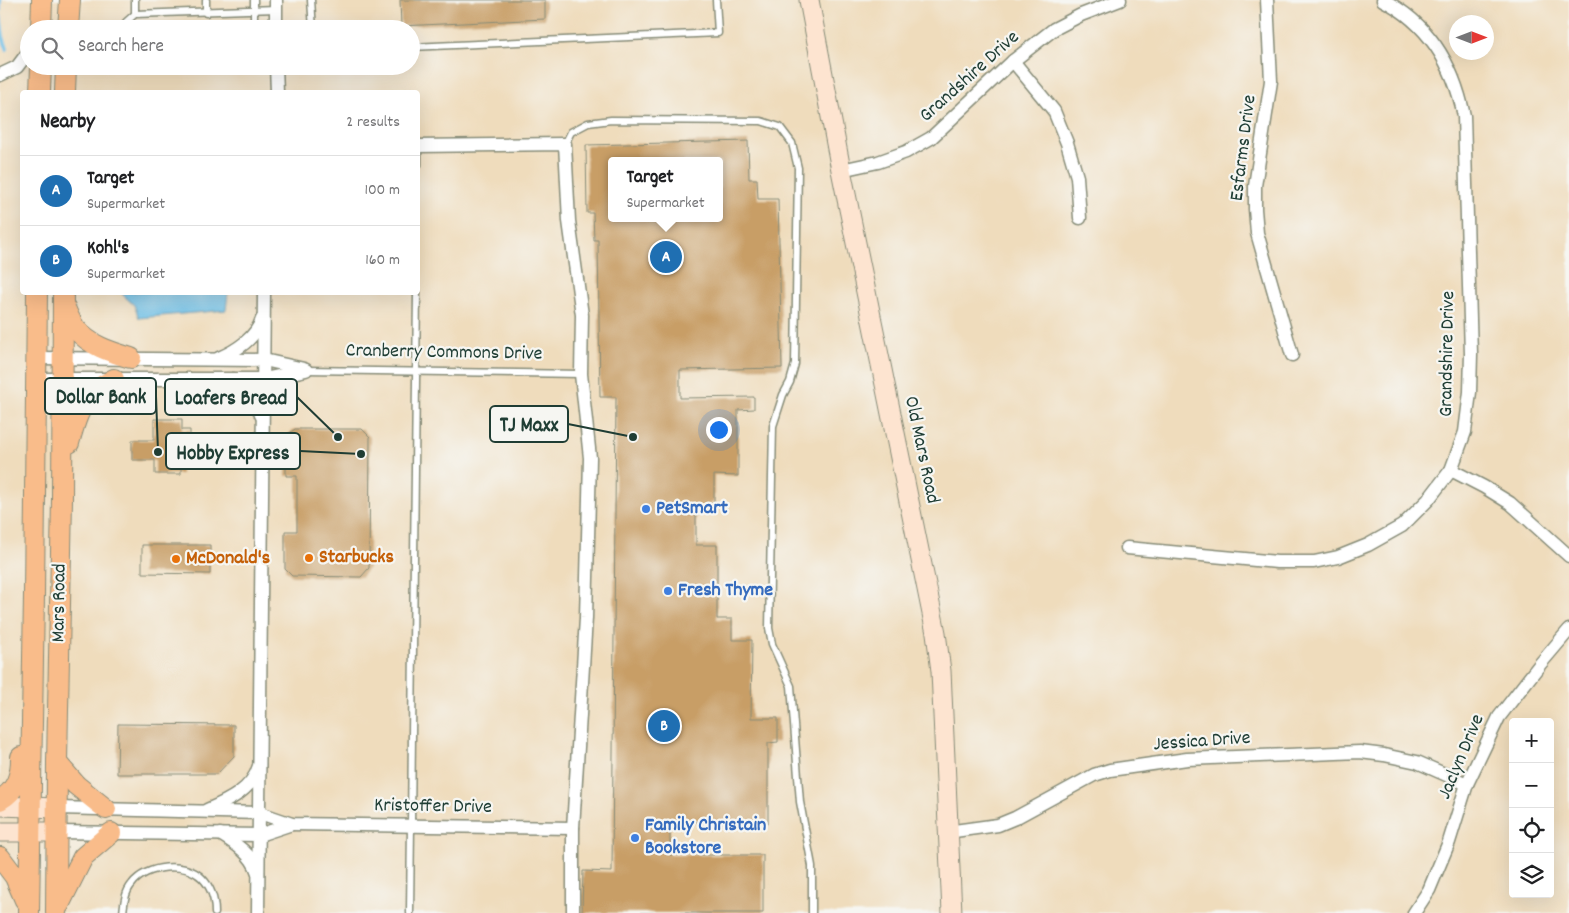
<!DOCTYPE html>
<meta charset="utf-8">
<style>
:root{--surface:#fff;--page:#f6f6f6;--text:#202124;--muted:#757577;--line:#e0e0e0;--accent:#1f6fb2}
body{margin:0;font-family:Dekko,sans-serif;background:var(--page);color:var(--text)}
.controls{position:absolute;right:15px;bottom:15px;display:grid;overflow:hidden;border-radius:5px;box-shadow:0 5px 20px #0002}
.controls button{width:45px;height:45px;display:grid;place-items:center;padding:0;border:0;border-bottom:1px solid var(--line);background:var(--surface);color:var(--text);font:25px sans-serif}
.compass{position:absolute;left:1449px;top:15px;width:45px;height:45px;border-radius:50%;background:var(--surface);box-shadow:0 5px 20px #0002;rotate:90deg}
.you{position:absolute;left:718px;top:429px;width:18px;height:18px;margin:-12px;border:4px solid #fff;border-radius:50%;background:#1a73e8;box-shadow:0 0 0 8px #1a73e833}
.badge{display:grid;place-items:center;width:32px;height:32px;border-radius:50%;background:var(--accent);color:#fff;font-size:16px;font-weight:700}
.pin{position:absolute;translate:-50% -50%;border:2px solid #fff;box-shadow:0 1px 5px #0006}
.popup{position:absolute;left:608px;top:157px;width:115px;height:65px;box-sizing:border-box;display:grid;place-content:center;border-radius:5px;background:var(--surface);filter:drop-shadow(0 1px 4px #0005);font-size:16px;white-space:nowrap;color:var(--muted)}
.popup b{font-size:19px;color:var(--text)}
.popup::after{content:'';position:absolute;left:50%;top:100%;margin-left:-10px;border:10px solid transparent;border-top-color:var(--surface)}
.list{margin:0;padding:0;list-style:none}
h2{display:flex;justify-content:space-between;align-items:center;height:65px;margin:0;padding:0 20px;font-size:21px}
h2 small{font-size:16px;font-weight:400;color:var(--muted)}
.list li{display:grid;grid-template-columns:32px 1fr auto;gap:15px;align-items:center;box-sizing:border-box;height:70px;padding:0 20px;border-top:1px solid var(--line)}
.list b{display:block;font-size:19px;white-space:nowrap}
.list p{margin:0;font-size:16px;white-space:nowrap;color:var(--muted)}
.list em{font-size:16px;font-style:normal;color:var(--muted)}
.icon{flex:none;width:28px;height:28px;fill:none;stroke:currentColor;stroke-width:2;stroke-linecap:round;stroke-linejoin:round}
.map{position:relative;flex:none;width:1569px;height:913px;overflow:hidden}
.search{position:absolute;background:var(--surface);box-shadow:0 5px 20px #0002;left:20px;top:20px;width:400px;height:55px;display:flex;align-items:center;gap:12px;box-sizing:border-box;padding:0 18px;border-radius:28px;color:var(--muted);font-size:19px}
.panel{position:absolute;background:var(--surface);box-shadow:0 5px 20px #0002;left:20px;top:90px;width:400px;height:205px;border-radius:5px}
.map>svg:first-child{display:block}
.water{fill:#6abee6;stroke:#447e8d}
.lines{fill:none;stroke-linecap:round;stroke-linejoin:round}
.stream{stroke:#6abee6;stroke-width:4}
.building{fill:#c89e66;fill-rule:evenodd}
.lane-casing{stroke:#878c78;stroke-width:9}
.street-casing{stroke:#878c78;stroke-width:15}
.secondary-casing{stroke:#878c78;stroke-width:21}
.primary-casing{stroke:#878c78;stroke-width:22}
.lane{stroke:#fff;stroke-width:6}
.street{stroke:#fff;stroke-width:12}
.secondary{stroke:#fde4d0;stroke-width:19}
.primary{stroke:#f9bc8a;stroke-width:20}
.shop-dot{fill:#3f7fe0;stroke:#f6f6f2;stroke-width:2}
.food-dot{fill:#e8710a;stroke:#f6f6f2;stroke-width:2}
.labels{text-anchor:middle;dominant-baseline:central;stroke-width:4.5;stroke-linejoin:round;paint-order:stroke}
.street-label{font-size:20px;fill:#1f3d34;stroke:#f6f6f2}
.shop-label{font-size:20px;font-weight:bold;fill:#366cbe;stroke:#f6f6f2;text-anchor:start}
.food-label{font-size:20px;font-weight:bold;fill:#c56008;stroke:#f6f6f2;text-anchor:start}
.leader{fill:none;stroke:#1f3d34;stroke-width:2}
.callout-dot{fill:#1f3d34;stroke:#f6f6f2;stroke-width:2}
.callout{fill:#f6f6f2;stroke:#1f3d34;stroke-width:2}
.callout-label{font-size:21px;text-anchor:middle;font-weight:bold;fill:#1f3d34}
</style>
<div class="map">
<svg width="1569" height="913" viewBox="0 0 1569 913">
<rect width="100%" height="100%" fill="#f6f6f2"/>
<filter id="ink" filterUnits="userSpaceOnUse"><feTurbulence type="fractalNoise" baseFrequency=".02" numOctaves="2"/><feDisplacementMap in="SourceGraphic" scale="10" xChannelSelector="R" yChannelSelector="G"/><feConvolveMatrix kernelMatrix="1 2 1 2 8 2 1 2 1" color-interpolation-filters="sRGB"/></filter>
<filter id="wash" filterUnits="userSpaceOnUse"><feTurbulence type="fractalNoise" baseFrequency=".0096" numOctaves="4" result="noise"/><feDisplacementMap in="SourceGraphic" scale="20" xChannelSelector="R" yChannelSelector="G"/><feGaussianBlur stdDeviation="1.12" result="paint"/><feColorMatrix in="noise" values="0 0 0 0 0 0 0 0 0 0 0 0 0 0 0 0 0 1.4 0 .05"/><feComposite in="paint" operator="in"/></filter>
<g filter="url(#wash)">
<rect width="100%" height="100%" fill="#efdcbc"/>
<polygon class="water" points="122,293 122,292 228,293 226,310 139,318 134,305 123,295"/>
<g class="lines">
<g class="stream">
<polyline points="0,10 0,0"/>
<polyline points="0,15 3,37 7,49"/>
</g>
</g>
<g id="blocks">
<g class="building">
<polygon points="400,0 545,0 545,19 401,26"/>
<path d="M748,141L749,179H757L758,199H778L782,368L680,370V398L754,397V409L738,410V476L714,475V502L696,513V545H717V619H732V640H752L751,718H778V742L768,743V823L670,821V855H763V913H582L583,871L612,872L616,397H600L598,240H594L593,213H587L586,145ZM612,161H720V218H612Z"/>
<polygon points="154,419 182,419 182,430 190,430 190,463 181,463 181,474 155,474 155,460 132,460 132,440 154,440"/>
<polygon points="295,429 362,429 370,437 369,568 361,577 292,576 285,569 285,531 297,531 297,476 286,476 286,436"/>
<polygon points="142,545 210,545 210,574 142,573"/>
<polygon points="118,724 234,725 234,756 217,774 117,774"/>
</g>
</g>
</g>
<g filter="url(#ink)">
<use href="#blocks" fill-opacity="0" stroke="#878c78" stroke-width="1"/>
<g class="lines">
<g class="lane-casing">
<g id="lane">
<polyline points="135,0 135,14 276,9"/>
<polyline points="206,0 206,13"/>
<polyline points="311,0 313,29"/>
<polyline points="126,29 126,22 135,14"/>
<polyline points="254,29 254,0"/>
<polyline points="411,47 718,33 716,0"/>
<polyline points="565,144 571,132 588,123 611,120 761,121 780,127 792,143 798,168 795,364 790,382 783,395 773,426 769,628 772,644 791,686 800,802 812,866 812,913"/>
<polyline points="418,165 418,146"/>
<polyline points="306,370 581,374"/>
<path d="M123,913C124,903 125,892 132,884C146,865 185,861 202,878C212,888 215,899 215,913"/>
<polyline points="410,913 417,292"/>
</g>
</g>
<g class="street-casing">
<g id="street">
<polyline points="276,0 276,29"/>
<polyline points="1267,0 1271,81 1255,186 1255,209 1257,233 1292,355"/>
<polyline points="1013,61 1054,111 1067,143 1077,177 1080,218"/>
<polyline points="276,66 277,92"/>
<polyline points="0,75 17,67 29,51"/>
<polyline points="418,146 565,144 569,221 582,315 581,374 590,458 586,618 573,828 573,913"/>
<polyline points="841,170 878,162 906,152 931,138 1013,61 1054,29 1081,15 1120,0"/>
<polyline points="36,358 264,360 304,369"/>
<path d="M219,358C236,351 256,338 262,319"/>
<polyline points="36,379 264,379 306,370"/>
<path d="M233,379C247,388 256,399 261,415"/>
<polyline points="1451,470 1484,487 1510,503 1569,556"/>
<path d="M1127,548L1277,562H1314L1338,557L1368,545L1402,526L1428,500L1451,470L1465,432L1470,392L1471,354L1464,116C1454,67 1430,24 1383,0"/>
<polyline points="57,808 260,813 292,824 573,828"/>
<path d="M207,810C228,801 252,790 259,766"/>
<polyline points="57,832 259,835 292,824"/>
<polyline points="947,832 998,825 1015,818 1094,775 1110,770 1187,759 1360,752 1384,755 1417,762 1467,784"/>
<path d="M220,834C236,844 252,854 258,873"/>
<polyline points="258,913 264,292"/>
<polyline points="1414,913 1429,890 1449,842 1467,784 1499,717 1541,663 1569,630"/>
</g>
</g>
<g class="secondary-casing">
<g id="secondary">
<polyline points="809,0 841,170 936,633 941,671 952,913"/>
<polyline points="0,806 57,808"/>
<polyline points="0,832 57,832"/>
</g>
</g>
<g class="primary-casing">
<g id="primary">
<polyline points="41,29 42,0"/>
<polyline points="68,29 70,0"/>
<polyline points="40,92 41,66"/>
<polyline points="65,92 66,66"/>
<path d="M65,308C68,315 71,323 76,329C90,346 111,352 131,358"/>
<path d="M69,443C74,425 79,405 93,392C99,387 107,383 114,379"/>
<polyline points="57,763 76,785 106,809"/>
<path d="M0,800C17,790 21,775 21,757"/>
<polyline points="0,857 15,877 25,900"/>
<polyline points="59,905 83,857 111,833"/>
<polyline points="29,913 34,595 37,292"/>
<polyline points="56,913 57,763 62,499 63,292"/>
</g>
</g>
<use href="#lane" class="lane"/>
<use href="#street" class="street"/>
<use href="#secondary" class="secondary"/>
<use href="#primary" class="primary"/>
</g>
</g>
<g class="shop-dot">
<circle cx="646" cy="509" r="5"/>
<circle cx="668" cy="591" r="5"/>
<circle cx="635" cy="838" r="5"/>
</g>
<g class="food-dot">
<circle cx="309" cy="558" r="5"/>
<circle cx="176" cy="559" r="5"/>
</g>
<g class="labels">
<g class="street-label">
<text transform="translate(970 77) rotate(-42)">Grandshire Drive</text>
<text transform="translate(1244 148) rotate(-83)">Esfarms Drive</text>
<text transform="translate(444 353) rotate(1)">Cranberry Commons Drive</text>
<text transform="translate(1448 354) rotate(-89)">Grandshire Drive</text>
<text transform="translate(921 450) rotate(78)">Old Mars Road</text>
<text transform="translate(60 603) rotate(-89)">Mars Road</text>
<text transform="translate(1202 742) rotate(-4)">Jessica Drive</text>
<text transform="translate(1462 757) rotate(-67)">Jaclyn Drive</text>
<text transform="translate(433 807) rotate(1)">Kristoffer Drive</text>
</g>
<g class="shop-label">
<text x="656" y="509">PetSmart</text>
<text x="678" y="591">Fresh Thyme</text>
<text x="645" y="826">Family Christain<tspan x="645" dy="23">Bookstore</tspan></text>
</g>
<g class="food-label">
<text x="319" y="558">Starbucks</text>
<text x="186" y="559">McDonald's</text>
</g>
</g>
<path class="leader" d="M158 452L156 396M338 437L297 397M633 437L568 424M361 454L300 451"/>
<g class="callout-dot">
<circle cx="158" cy="452" r="5"/>
<circle cx="338" cy="437" r="5"/>
<circle cx="633" cy="437" r="5"/>
<circle cx="361" cy="454" r="5"/>
</g>
<g class="callout">
<rect x="45" y="378" width="111" height="36" rx="5"/>
<rect x="165" y="379" width="132" height="36" rx="5"/>
<rect x="490" y="406" width="78" height="36" rx="5"/>
<rect x="166" y="433" width="134" height="36" rx="5"/>
</g>
<g class="callout-label">
<text x="101" y="403">Dollar Bank</text>
<text x="231" y="404">Loafers Bread</text>
<text x="529" y="431">TJ Maxx</text>
<text x="233" y="459">Hobby Express</text>
</g>
</svg>
<div class="controls">
<button>+</button>
<button>−</button>
<button><svg class="icon" aria-label="locate" viewBox="0 0 24 24"><circle cx="12" cy="12" r="6"/><path d="M12 2v4M12 18v4M2 12h4M18 12h4"/></svg></button>
<button><svg class="icon" aria-label="layers" viewBox="0 0 24 24"><path d="M12 4l9 5-9 5-9-5zM3 14l9 5 9-5"/></svg></button>
</div>
<svg class="compass" viewBox="-18 -18 36 36"><path d="M0-13l5 13h-10z" fill="#e53935"/><path d="M0 13l5-13h-10z" fill="#757577"/></svg>
<div class="you"></div>
<div class="pin badge" style="left:666px;top:257px">A</div>
<div class="popup"><b>Target</b>Supermarket</div>
<div class="pin badge" style="left:664px;top:726px">B</div>
<div class="search"><svg class="icon" aria-label="search" viewBox="0 0 24 24"><circle cx="10" cy="10" r="6"/><path d="M15 15l6 6"/></svg>Search here</div>
<section class="panel">
<h2>Nearby<small>2 results</small></h2>
<ul class="list">
<li><span class="badge">A</span><div><b>Target</b><p>Supermarket</p></div><em>100 m</em></li>
<li><span class="badge">B</span><div><b>Kohl's</b><p>Supermarket</p></div><em>160 m</em></li>
</ul>
</section>
</div>
